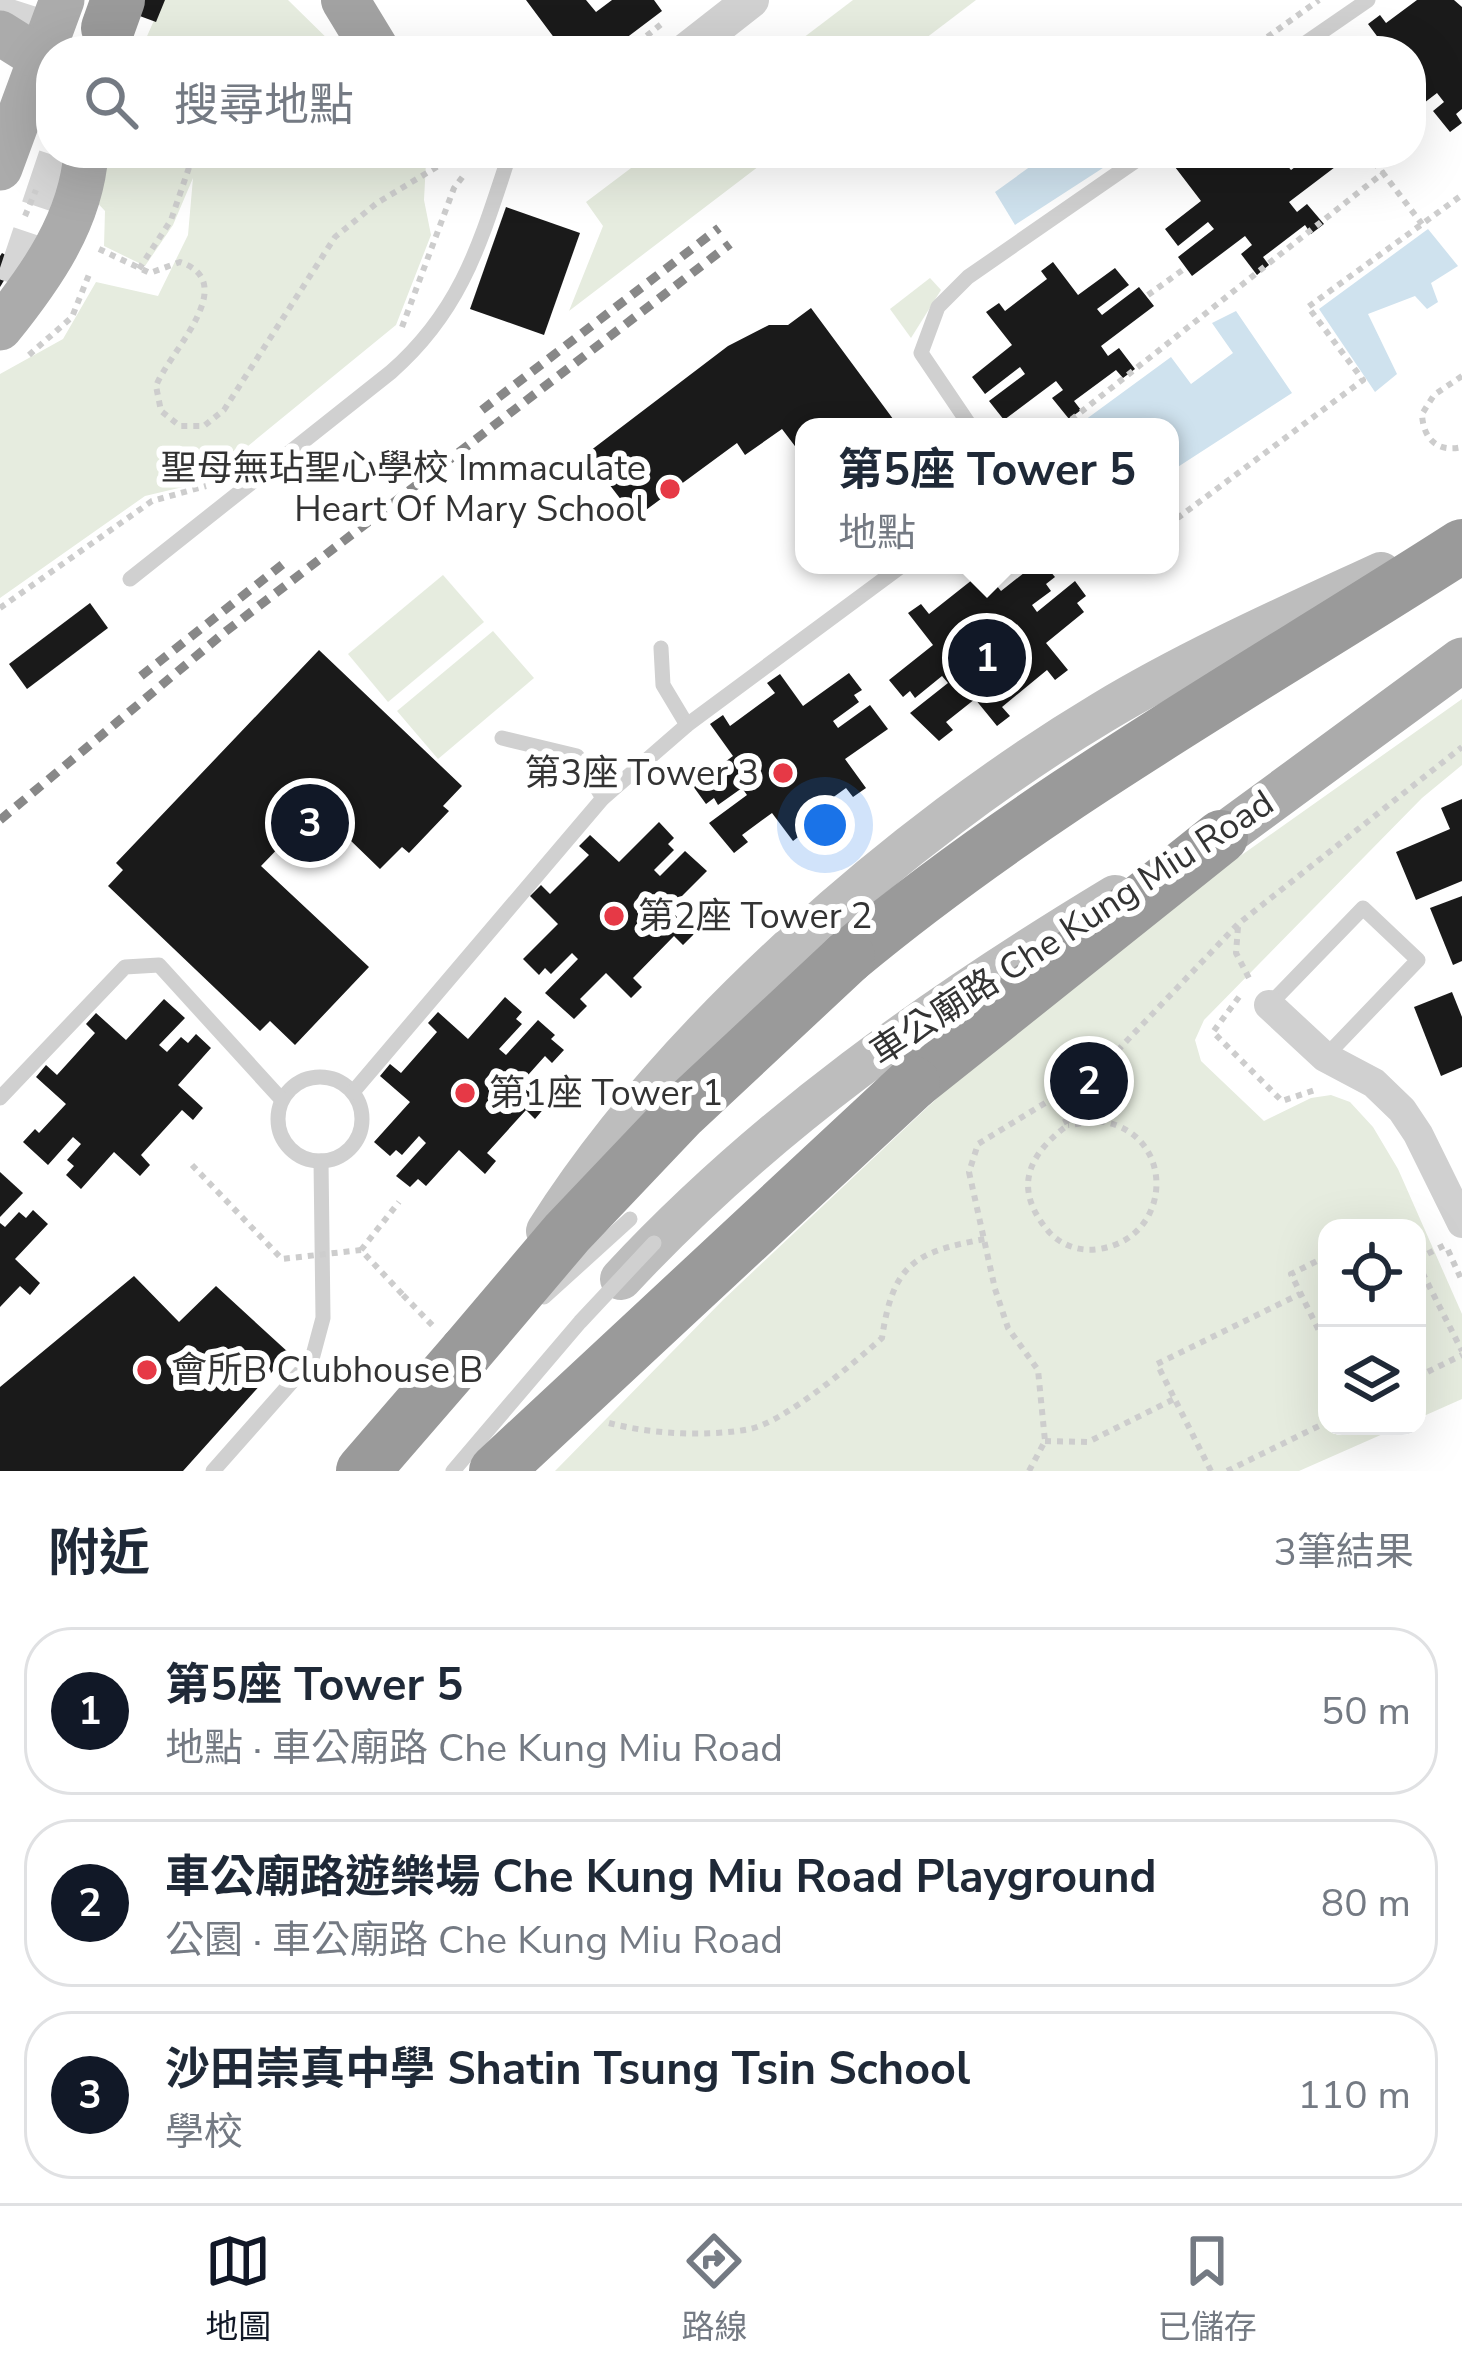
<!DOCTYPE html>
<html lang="zh-TW">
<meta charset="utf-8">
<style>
:root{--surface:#fff;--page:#f2f2f3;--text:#1f2937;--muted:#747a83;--line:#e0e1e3;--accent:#111827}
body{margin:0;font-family:"Nunito Sans","Noto Sans TC",sans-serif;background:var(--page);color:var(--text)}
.controls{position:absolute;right:36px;bottom:36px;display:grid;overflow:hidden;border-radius:24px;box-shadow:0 12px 48px #0002}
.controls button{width:108px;height:108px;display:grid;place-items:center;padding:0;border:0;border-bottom:3px solid var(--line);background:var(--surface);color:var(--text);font:60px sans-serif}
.you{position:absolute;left:825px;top:825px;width:42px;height:42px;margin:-30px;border:9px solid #fff;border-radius:50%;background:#1a73e8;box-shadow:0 0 0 18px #1a73e833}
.badge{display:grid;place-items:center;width:78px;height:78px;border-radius:50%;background:var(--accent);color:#fff;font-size:39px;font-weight:700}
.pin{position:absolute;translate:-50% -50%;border:6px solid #fff;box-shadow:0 3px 12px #0006}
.popup{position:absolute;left:795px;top:418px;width:384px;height:156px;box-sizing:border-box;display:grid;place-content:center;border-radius:24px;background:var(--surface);filter:drop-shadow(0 3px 9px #0005);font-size:39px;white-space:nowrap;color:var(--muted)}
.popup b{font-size:45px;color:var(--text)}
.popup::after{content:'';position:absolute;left:50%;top:100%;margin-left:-24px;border:24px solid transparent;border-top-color:var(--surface)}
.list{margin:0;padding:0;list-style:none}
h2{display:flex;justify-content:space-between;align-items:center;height:156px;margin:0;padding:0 48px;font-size:51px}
h2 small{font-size:39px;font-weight:400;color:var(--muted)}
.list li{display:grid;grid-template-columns:78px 1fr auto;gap:36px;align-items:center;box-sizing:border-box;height:168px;margin:0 24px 24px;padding:0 24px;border:3px solid var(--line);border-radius:48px}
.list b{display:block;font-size:45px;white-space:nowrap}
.list p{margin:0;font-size:39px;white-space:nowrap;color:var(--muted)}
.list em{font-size:39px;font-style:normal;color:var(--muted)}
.icon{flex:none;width:66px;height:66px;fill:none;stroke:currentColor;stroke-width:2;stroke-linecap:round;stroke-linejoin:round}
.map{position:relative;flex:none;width:1462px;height:1471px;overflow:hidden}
.search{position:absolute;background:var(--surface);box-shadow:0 12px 48px #0002;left:36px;right:36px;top:36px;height:132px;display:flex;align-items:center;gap:30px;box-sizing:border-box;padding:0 42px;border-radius:48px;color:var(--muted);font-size:45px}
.sheet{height:732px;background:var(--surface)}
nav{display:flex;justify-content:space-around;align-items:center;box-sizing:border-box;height:168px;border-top:3px solid var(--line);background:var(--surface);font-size:33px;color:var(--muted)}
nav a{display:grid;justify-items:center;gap:6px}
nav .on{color:var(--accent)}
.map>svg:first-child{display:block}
.green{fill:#e6ecdf}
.water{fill:#cfe2ee}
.building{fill:#1a1a1a}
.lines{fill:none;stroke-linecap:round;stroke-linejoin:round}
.motorway-tunnel{stroke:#d6d6d6;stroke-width:54;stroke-dasharray:54 27;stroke-linecap:butt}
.path{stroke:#cdcdcd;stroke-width:6;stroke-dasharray:6 6;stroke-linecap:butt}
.service{stroke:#d0d0d0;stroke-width:15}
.minor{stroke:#d0d0d0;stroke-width:30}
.tertiary{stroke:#d0d0d0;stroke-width:36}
.secondary{stroke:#bdbdbd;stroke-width:42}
.primary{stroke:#ababab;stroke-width:45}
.trunk{stroke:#a2a2a2;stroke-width:48}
.motorway{stroke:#9a9a9a;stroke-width:54}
.rail{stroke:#888;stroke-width:9;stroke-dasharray:12 9;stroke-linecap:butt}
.path-bridge{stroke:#cdcdcd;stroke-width:6;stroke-dasharray:6 6;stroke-linecap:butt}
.service-bridge{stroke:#d0d0d0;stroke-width:15}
.primary-bridge{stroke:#ababab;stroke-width:45}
.motorway-bridge{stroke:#9a9a9a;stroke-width:54}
.poi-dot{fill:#e63946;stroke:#fff;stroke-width:4.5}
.labels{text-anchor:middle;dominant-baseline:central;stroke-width:12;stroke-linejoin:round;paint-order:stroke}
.poi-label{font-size:36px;fill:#333;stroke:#fff;text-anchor:start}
.street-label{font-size:36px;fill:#333;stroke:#fff}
</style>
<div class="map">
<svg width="1462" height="1471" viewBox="0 0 1462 1471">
<rect width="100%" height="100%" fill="#fff"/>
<g class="green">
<polygon points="163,0 288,0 340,51 150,51 151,45 144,43"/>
<polygon points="853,0 976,0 909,51 786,51"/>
<polygon points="96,153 434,153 426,162 424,200 431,235 396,325 204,482 145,496 0,598 0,374 63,339 96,282 158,296 188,235 193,178 173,225 145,266 104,246 105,211 92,197"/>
<polygon points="651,153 776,153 569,311 603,226 586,202"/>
<polygon points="930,278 941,290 911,338 890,309"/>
<polygon points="443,575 484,622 388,702 348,654"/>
<polygon points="493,631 534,678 438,759 397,711"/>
<polygon points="1462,699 1462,765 1422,798 1204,1020 1195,1040 1201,1061 1264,1121 1311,1098 1331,1095 1350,1102 1373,1127 1398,1169 1462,1314 1462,1399 1417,1419 1417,1228 1327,1228 1327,1426 1401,1426 1299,1471 555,1471 723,1300 969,1068 1212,876"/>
</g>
<g class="water">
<polygon points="1049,153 1126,153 1015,225 995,192"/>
<polygon points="1428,229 1458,266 1431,283 1438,302 1427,309 1415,296 1368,314 1397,374 1375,392 1319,309"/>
<polygon points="1236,311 1292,393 1170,472 1170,427 1090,427 1085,420 1171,357 1191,384 1233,353 1212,323"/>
</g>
<g class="building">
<polygon points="133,0 165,0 156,22 129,12"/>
<polygon points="526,0 586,0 596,12 612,0 654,0 662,11 609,51 564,51"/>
<polygon points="1417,0 1454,0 1462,7 1462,109 1456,114 1462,123 1450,132 1433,111 1444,102 1437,93 1411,113 1411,51 1388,51 1368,24 1380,15 1386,23"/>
<polygon points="1211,153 1300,153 1286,164 1291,170 1314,153 1336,153 1343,161 1289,202 1297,212 1307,204 1324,224 1311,234 1305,225 1263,257 1269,265 1257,275 1241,254 1252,245 1245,236 1192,276 1178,257 1214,229 1208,222 1178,246 1165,229 1201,201 1175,167 1188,158 1193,166"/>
<polygon points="506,207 580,233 544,335 470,309"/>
<polygon points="2,253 16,261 0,287 0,256"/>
<polygon points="1053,262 1078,295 1115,268 1129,285 1097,309 1102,315 1139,287 1154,306 1101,346 1108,356 1119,348 1135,369 1123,378 1116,370 1074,401 1081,410 1069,419 1052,398 1063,390 1056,381 1004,420 989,401 1025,374 1020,367 985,394 972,377 1012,345 986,312 999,303 1005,311 1047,279 1041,271"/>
<polygon points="811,308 899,427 804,427 804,458 782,429 745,455 737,443 635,518 586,454 728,346 769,325 788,325"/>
<polygon points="969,565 980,565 1001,591 1034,565 1045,565 1055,577 1046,584 1051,591 1032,605 1037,612 1075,581 1086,596 1077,603 1084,612 1046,643 1068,670 1055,680 1047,670 1002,707 1010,716 997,726 975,699 946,722 953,730 939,741 910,713 948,683 942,676 915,698 910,691 903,697 889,680 933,645 908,613 921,604 929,614 972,580 963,569"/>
<polygon points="90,603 108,628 27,689 9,664"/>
<polygon points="319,650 462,786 443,806 449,811 409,853 402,847 380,869 317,808 261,866 369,967 295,1045 270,1021 260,1031 108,886 123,870 116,863"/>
<polygon points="849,673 862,690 854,695 859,702 833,721 838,728 870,705 888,729 845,759 866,788 853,797 846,788 799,822 806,831 793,841 772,813 742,835 748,842 734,853 709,823 747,795 742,788 718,805 714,798 706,804 693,786 733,756 710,724 723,715 730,726 775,693 767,683 780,674 803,706"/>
<polygon points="1462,799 1462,881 1416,900 1396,852 1450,829 1441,808"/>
<polygon points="659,822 674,838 668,844 674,850 654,870 660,876 685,851 707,871 669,909 694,934 683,945 674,936 633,978 642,987 631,998 606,973 580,999 587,1006 574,1019 545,993 578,959 572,953 551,974 545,968 539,975 523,959 558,924 530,896 541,885 550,894 589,855 579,846 590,835 619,862"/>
<polygon points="1462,896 1462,961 1453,965 1430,908"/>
<polygon points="1452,992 1462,1017 1462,1067 1441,1076 1414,1007"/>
<polygon points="505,997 522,1012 516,1019 522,1024 499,1049 506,1055 538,1020 555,1035 551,1039 564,1050 552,1063 545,1056 520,1084 546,1106 535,1119 526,1110 487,1153 496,1161 485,1174 459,1150 426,1186 418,1179 410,1187 396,1176 426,1143 419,1136 402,1155 396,1150 390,1156 374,1142 410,1102 380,1076 390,1064 401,1073 437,1032 428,1023 438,1012 468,1039"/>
<polygon points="164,999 185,1018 159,1045 167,1052 181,1037 188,1043 196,1034 211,1048 178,1085 203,1108 193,1120 182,1110 141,1155 150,1165 140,1176 114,1152 81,1189 66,1175 74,1166 67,1160 81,1144 73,1137 48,1165 23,1142 35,1129 39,1133 66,1104 36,1077 46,1065 57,1075 95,1033 86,1024 96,1013 126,1040"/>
<polygon points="0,1172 23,1193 0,1217"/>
<polygon points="33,1210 48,1224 15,1259 40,1283 30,1295 20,1286 0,1307 0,1223 5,1227 19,1212 26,1218"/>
<polygon points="134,1276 179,1322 216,1286 289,1353 183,1471 0,1471 0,1387"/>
</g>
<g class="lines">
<g class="motorway-tunnel">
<polyline points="0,47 15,0"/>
<polyline points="22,287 67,153"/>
</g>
<g class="path">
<polyline points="628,51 665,21"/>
<polyline points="1248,51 1319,0"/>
<polyline points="1366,153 1383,173"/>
<polyline points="123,159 131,160 147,153"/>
<polyline points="25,216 36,190"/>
<path d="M99,249L150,273L180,262C242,283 169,352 156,386L161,411L180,426H204L224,410L335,237L377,203L440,165"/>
<polyline points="139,269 171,220 194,153"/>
<polyline points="1148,295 1184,269"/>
<polyline points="402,327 454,188 464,175"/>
<polyline points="29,355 72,317 90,272"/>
<path d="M1462,376L1434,395L1422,414C1423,439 1438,453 1462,447"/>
<polyline points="1062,427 1383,173 1422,224"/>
<polyline points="1170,506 1179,517 1363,380 1308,307 1462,195"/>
<polyline points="0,608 152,501 206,486"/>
<polyline points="1238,927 1236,953 1251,982"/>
<polyline points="1239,997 1213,1032 1282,1101 1318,1089"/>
<path d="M1054,1097L1068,1125C1026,1156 1013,1190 1049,1232C1062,1246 1081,1252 1099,1249C1172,1238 1177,1137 1105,1122C1094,1120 1080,1124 1068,1125"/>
<polyline points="192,1165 217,1191"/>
<polyline points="1384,1228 1397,1222 1400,1228"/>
<polyline points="361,1250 399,1202"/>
<polyline points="1448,1250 1462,1281"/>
<polyline points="1327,1256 1291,1274 1327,1347"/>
<polyline points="1417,1259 1445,1245"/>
<polyline points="1417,1262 1462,1351"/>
<polyline points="403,1295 433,1326"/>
<polyline points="1417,1377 1462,1355"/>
<path d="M609,1423C650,1434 707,1437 750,1429C786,1421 854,1363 882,1338C893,1264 914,1252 985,1239"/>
<polyline points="1045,1441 1088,1442 1174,1399"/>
<polyline points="1029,1471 1045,1441 1038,1370 1008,1328 995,1289 969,1172 978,1144 1099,1070 1238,924 1462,747"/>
<polyline points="1211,1471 1157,1364 1300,1294"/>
<polyline points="1227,1471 1327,1422"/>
</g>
<g class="service">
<polyline points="1294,51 1368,0"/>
<polyline points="971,427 921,353 938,307 968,277 1147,153"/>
<path d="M130,579L391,372C463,309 481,240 510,153"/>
<polyline points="661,648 663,685 687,725"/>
<polyline points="502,738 577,756 603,798"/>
<polyline points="1269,1005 1363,908 1418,960 1325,1057"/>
<circle cx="320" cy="1119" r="42"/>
<polyline points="353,1092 603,798 687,725 903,565"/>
<polyline points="0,1098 125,967 159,965 282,1100"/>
<polyline points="544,1297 630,1219"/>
<polyline points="213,1471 312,1359 323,1318 321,1161"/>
</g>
<polyline class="minor" points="1269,1005 1325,1057 1374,1083 1402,1110 1418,1134 1462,1223"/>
<polyline class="tertiary" points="686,51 751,0"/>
<g class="secondary">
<path d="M547,1231C672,1033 903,832 1103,712C1191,659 1288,616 1381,573"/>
<path d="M621,1279C764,1125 936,1004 1115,896"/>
</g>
<g class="primary">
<polyline points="0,168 62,0"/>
<polyline points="1221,837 1462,660"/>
</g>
<polyline class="trunk" points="345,0 376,51"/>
<g class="motorway">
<polyline points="108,28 118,0"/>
<path d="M848,957C1038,799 1255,679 1462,546"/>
<polyline points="913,1083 1221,837"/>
<polyline points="363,1471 466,1352"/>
</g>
<g class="rail">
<polyline points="482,410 719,228"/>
<polyline points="141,676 283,564"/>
<polyline points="0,820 225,632 730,244"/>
</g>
<polyline class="path-bridge" points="217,1191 282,1259 361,1250 403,1295"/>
<polyline class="service-bridge" points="453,1471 580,1322 654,1243"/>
<g class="primary-bridge">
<polyline points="0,33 51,65"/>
<path d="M0,328C41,277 81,221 86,153"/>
</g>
<g class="motorway-bridge">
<polyline points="466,1352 567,1233 681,1113 848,957"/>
<polyline points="496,1471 913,1083"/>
</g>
</g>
<g class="poi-dot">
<circle cx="670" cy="489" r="12"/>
<circle cx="783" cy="773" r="12"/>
<circle cx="614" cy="916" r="12"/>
<circle cx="465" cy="1093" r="12"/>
<circle cx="147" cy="1370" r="12"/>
</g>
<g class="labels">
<g class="poi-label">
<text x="646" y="468" text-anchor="end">聖母無玷聖心學校 Immaculate<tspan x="646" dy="41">Heart Of Mary School</tspan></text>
<text x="759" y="773" text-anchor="end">第3座 Tower 3</text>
<text x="638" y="916">第2座 Tower 2</text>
<text x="489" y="1093">第1座 Tower 1</text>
<text x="171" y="1370">會所B Clubhouse B</text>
</g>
<g class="street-label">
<text transform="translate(1072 928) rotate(-33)">車公廟路 Che Kung Miu Road</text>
</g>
</g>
</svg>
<div class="controls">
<button><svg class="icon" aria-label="locate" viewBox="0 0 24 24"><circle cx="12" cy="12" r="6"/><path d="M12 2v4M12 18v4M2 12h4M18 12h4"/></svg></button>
<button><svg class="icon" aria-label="layers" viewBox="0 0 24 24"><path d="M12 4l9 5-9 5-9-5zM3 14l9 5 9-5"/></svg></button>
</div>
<div class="you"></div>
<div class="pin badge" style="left:987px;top:658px">1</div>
<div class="popup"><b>第5座 Tower 5</b>地點</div>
<div class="pin badge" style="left:1089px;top:1081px">2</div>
<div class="pin badge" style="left:310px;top:823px">3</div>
<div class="search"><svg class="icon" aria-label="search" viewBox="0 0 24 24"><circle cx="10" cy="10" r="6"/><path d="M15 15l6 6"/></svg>搜尋地點</div>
</div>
<section class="sheet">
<h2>附近<small>3筆結果</small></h2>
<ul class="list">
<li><span class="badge">1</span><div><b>第5座 Tower 5</b><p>地點 · 車公廟路 Che Kung Miu Road</p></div><em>50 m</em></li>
<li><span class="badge">2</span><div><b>車公廟路遊樂場 Che Kung Miu Road Playground</b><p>公園 · 車公廟路 Che Kung Miu Road</p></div><em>80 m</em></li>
<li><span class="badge">3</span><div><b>沙田崇真中學 Shatin Tsung Tsin School</b><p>學校</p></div><em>110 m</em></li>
</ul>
</section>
<nav>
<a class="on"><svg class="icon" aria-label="map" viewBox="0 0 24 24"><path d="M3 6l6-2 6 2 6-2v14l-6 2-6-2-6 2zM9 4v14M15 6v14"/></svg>地圖</a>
<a><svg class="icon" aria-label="directions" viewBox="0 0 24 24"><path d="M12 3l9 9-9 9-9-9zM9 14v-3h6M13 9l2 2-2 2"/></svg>路線</a>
<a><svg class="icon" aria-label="saved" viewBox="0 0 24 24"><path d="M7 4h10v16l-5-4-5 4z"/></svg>已儲存</a>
</nav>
